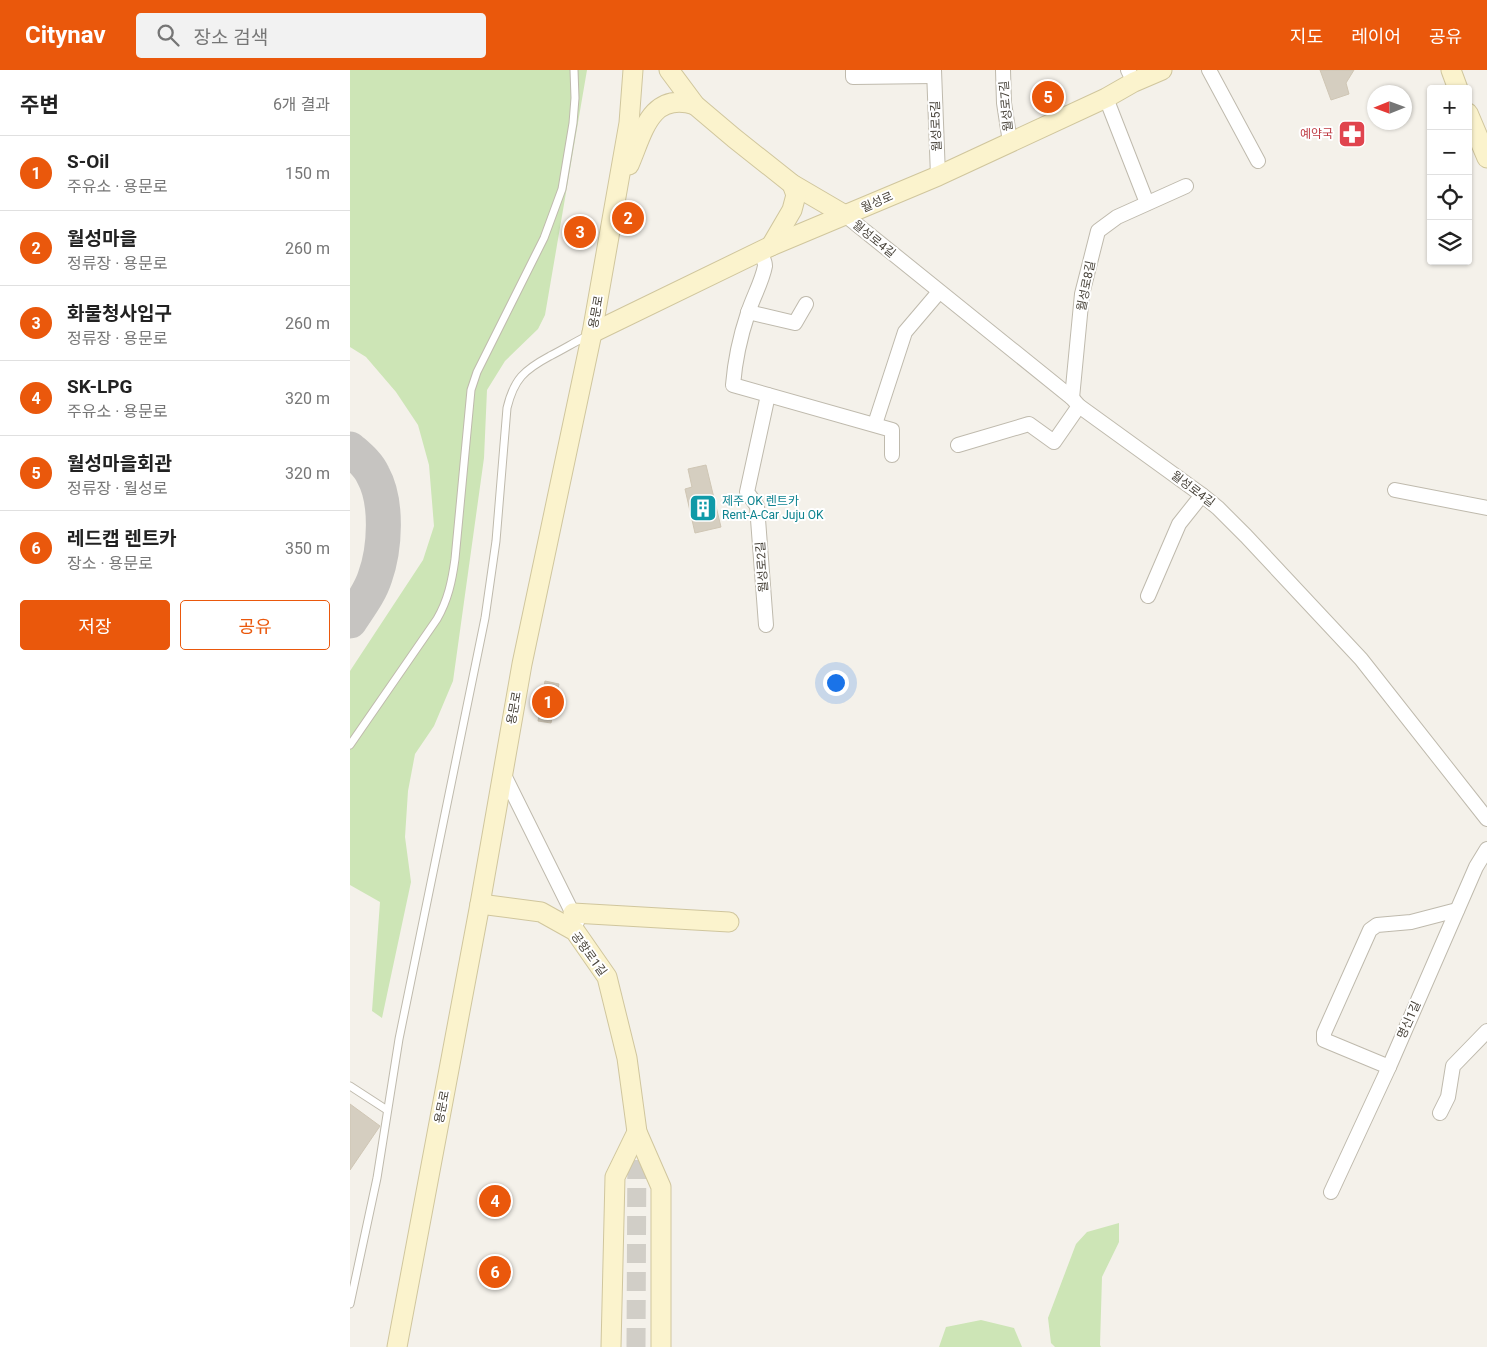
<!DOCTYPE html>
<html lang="ko">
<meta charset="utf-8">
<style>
:root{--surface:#fff;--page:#f2f2f2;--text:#222;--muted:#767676;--line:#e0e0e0;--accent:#ea580c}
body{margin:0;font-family:Roboto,"Noto Sans KR",sans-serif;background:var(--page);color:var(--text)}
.controls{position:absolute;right:15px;top:15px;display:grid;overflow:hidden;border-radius:5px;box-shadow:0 1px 4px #0004}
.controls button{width:45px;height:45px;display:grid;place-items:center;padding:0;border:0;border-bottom:1px solid var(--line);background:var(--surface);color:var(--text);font:25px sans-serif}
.compass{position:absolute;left:1017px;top:15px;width:45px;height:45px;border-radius:50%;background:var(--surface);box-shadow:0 1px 4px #0004;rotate:269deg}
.you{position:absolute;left:485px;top:612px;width:18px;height:18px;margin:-12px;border:4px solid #fff;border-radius:50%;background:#1a73e8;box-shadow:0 0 0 8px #1a73e833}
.badge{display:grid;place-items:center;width:32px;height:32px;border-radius:50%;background:var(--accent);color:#fff;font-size:16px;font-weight:700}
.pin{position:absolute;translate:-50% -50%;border:2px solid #fff;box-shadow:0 1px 5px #0006}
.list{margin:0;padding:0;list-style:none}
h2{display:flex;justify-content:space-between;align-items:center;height:65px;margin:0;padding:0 20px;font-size:21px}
h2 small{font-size:16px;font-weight:400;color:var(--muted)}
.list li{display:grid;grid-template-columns:32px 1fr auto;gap:15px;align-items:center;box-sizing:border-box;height:75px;padding:0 20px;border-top:1px solid var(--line)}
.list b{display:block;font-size:19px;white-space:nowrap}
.list p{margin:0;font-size:16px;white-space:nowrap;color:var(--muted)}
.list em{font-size:16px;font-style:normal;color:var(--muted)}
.actions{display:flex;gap:10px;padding:15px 20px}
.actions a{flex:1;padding:11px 0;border:1px solid var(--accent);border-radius:5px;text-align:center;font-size:18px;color:var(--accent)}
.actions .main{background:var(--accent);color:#fff}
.icon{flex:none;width:28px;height:28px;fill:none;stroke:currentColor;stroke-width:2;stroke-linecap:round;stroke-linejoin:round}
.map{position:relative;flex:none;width:1137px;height:1277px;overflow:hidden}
header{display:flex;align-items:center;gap:30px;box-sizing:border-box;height:70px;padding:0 25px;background:var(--accent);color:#fff}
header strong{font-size:24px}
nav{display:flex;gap:28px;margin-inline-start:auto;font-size:18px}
.search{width:350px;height:45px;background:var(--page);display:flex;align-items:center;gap:12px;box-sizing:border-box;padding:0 18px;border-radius:5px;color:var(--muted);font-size:19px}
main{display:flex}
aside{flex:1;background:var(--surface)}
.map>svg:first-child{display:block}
.green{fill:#cde5b6}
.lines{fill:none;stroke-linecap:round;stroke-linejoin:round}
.taxiway{stroke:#c6c4c1;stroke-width:35}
.building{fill:#d5cec0;stroke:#cfc6b4}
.secondary-tunnel{stroke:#d1cec7;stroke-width:19;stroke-dasharray:19 9;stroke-linecap:butt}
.lane-casing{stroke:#bfbaad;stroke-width:9}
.street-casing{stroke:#bfbaad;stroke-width:16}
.secondary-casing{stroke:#d0c69d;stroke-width:21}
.lane{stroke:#fff;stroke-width:7}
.street{stroke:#fff;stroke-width:14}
.secondary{stroke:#fbf3cd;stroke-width:19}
.labels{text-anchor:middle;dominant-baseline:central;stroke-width:4;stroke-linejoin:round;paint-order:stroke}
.street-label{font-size:12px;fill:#474239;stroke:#fff}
.health-label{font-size:12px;fill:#be3a42;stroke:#fff;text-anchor:end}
.culture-label{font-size:12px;fill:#0d838f;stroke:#fff;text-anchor:start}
</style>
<header>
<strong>Citynav</strong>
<div class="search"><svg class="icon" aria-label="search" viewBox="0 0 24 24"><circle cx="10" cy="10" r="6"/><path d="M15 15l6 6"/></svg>장소 검색</div>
<nav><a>지도</a><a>레이어</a><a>공유</a></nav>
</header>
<main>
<aside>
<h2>주변<small>6개 결과</small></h2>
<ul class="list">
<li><span class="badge">1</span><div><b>S-Oil</b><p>주유소 · 용문로</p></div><em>150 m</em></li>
<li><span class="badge">2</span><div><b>월성마을</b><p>정류장 · 용문로</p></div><em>260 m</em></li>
<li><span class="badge">3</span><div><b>화물청사입구</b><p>정류장 · 용문로</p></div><em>260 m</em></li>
<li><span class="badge">4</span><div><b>SK-LPG</b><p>주유소 · 용문로</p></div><em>320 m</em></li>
<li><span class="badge">5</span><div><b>월성마을회관</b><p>정류장 · 월성로</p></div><em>320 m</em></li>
<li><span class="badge">6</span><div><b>레드캡 렌트카</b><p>장소 · 용문로</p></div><em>350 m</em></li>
</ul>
<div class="actions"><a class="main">저장</a><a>공유</a></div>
</aside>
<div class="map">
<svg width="1137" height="1277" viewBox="0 0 1137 1277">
<rect width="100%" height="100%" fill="#f4f1ea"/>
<g class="green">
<polygon points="0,0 237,0 195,245 188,259 155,291 137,320 134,388 103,611 84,656 65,684 58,721 55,767 61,812 32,948 22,941 30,832 0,815 0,601 73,490 84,456 79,395 68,355 46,322 16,287 0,277"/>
<polygon points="769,1153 769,1172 752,1207 750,1275 751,1277 705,1277 701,1273 698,1248 726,1174 737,1162"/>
<polygon points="631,1250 664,1258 672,1277 589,1277 596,1257"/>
</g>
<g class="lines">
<path class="taxiway" d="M0,379C9,387 18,394 23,405C38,432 35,479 25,507C20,523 9,537 0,551"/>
</g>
<g class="building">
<polygon points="970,0 1004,0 996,13 999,24 981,30"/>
<polygon points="356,395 371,457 345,463 335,419 342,417 338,399"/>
<polygon points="195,611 209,614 201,653 188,651"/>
<polygon points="0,1034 30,1056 0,1100"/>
<polygon points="141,1119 152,1121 148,1142 137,1140"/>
<polygon points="131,1192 159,1195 158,1211 130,1208"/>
</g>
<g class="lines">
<polyline class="secondary-tunnel" points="286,1277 287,1062"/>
<g class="lane-casing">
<g id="lane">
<path d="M0,675L87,549C98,530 102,511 105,489L121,320L127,302L194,168L212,119L223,53L225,28L224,0"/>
<polyline points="0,1016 37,1040"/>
<path d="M0,1234L27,1108L49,969L135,548L146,471L157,338C164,309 174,300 200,286C212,280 225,272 237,266"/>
</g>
</g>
<g class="street-casing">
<g id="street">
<polyline points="503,0 503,7 584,6"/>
<polyline points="584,0 588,106"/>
<polyline points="653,0 654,33 660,72"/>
<polyline points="778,0 784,12"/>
<polyline points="859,0 908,91"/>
<polyline points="756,28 797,133"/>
<polyline points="495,145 722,328 729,336 852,425 868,438 896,466 1011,589 1137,749"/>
<path d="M410,182C412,186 415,191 415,196C412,212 403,227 398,243C390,267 385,290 383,315L542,360V385"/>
<polyline points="398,242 445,253 456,234"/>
<polyline points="722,328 732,224 748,161 767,147 836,116"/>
<polyline points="525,354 555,262 589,222"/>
<polyline points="608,375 679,354 704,372 729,336"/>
<polyline points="1045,420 1137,438"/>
<polyline points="798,526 829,454 852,425"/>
<polyline points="416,555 407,436 397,422 418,325"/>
<polyline points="153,703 227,852"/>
<polyline points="1039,997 974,970 974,963 1020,860 1027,855 1061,852 1107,840"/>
<polyline points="1090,1043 1098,1027 1103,996 1137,961"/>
<polyline points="981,1122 1039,997 1126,797 1137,779"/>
</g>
</g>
<g class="secondary-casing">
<g id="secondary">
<polyline points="319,0 345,35 384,68 442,114 495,145"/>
<polyline points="1101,0 1108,19"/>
<polyline points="1118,43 1137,88"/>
<path d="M279,95C293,63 300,21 345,35"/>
<polyline points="421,176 442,140 446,125 442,114"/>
<polyline points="242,263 421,176 588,106 756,28 784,12 812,0"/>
<polyline points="130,834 191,842 225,861 257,907 277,988 287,1062 311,1117 311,1277"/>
<polyline points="223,843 379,852"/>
<polyline points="47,1277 130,834 172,594 242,263 279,53 283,0"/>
<polyline points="261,1277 265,1107 287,1062"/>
</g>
</g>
<use href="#lane" class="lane"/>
<use href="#street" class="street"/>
<use href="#secondary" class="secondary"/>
</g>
<defs>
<g id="pharmacy-square" transform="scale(1.4375)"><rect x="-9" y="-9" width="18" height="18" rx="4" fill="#e0444e" stroke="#fff"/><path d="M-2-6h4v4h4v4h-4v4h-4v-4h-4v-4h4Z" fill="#fff"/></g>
<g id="building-square" transform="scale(1.4375)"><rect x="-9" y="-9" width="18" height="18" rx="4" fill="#0f9aa8" stroke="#fff"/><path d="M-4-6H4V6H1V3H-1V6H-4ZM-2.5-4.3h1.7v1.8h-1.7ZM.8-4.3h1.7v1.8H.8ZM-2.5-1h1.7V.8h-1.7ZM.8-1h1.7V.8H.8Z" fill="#fff"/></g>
</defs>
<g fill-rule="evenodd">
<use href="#pharmacy-square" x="1002" y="64"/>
<use href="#building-square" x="353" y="438"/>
</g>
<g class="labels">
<g class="street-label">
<text transform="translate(656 36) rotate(-95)">월성로7길</text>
<text transform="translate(586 56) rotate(-92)">월성로5길</text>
<text transform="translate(527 132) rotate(-23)">월성로</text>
<text transform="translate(524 169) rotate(39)">월성로4길</text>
<text transform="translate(736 216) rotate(-79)">월성로8길</text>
<text transform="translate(246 242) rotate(-80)">용문로</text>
<text transform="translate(843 419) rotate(37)">월성로4길</text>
<text transform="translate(412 497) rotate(-94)">월성로2길</text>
<text transform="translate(164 638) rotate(-80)">용문로</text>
<text transform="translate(239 884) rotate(54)">공항로1길</text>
<text transform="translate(1059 950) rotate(-66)">명신1길</text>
<text transform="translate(92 1037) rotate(-79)">용문로</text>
</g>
<g class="health-label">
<text x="983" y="64">예약국</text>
</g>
<g class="culture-label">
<text x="372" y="431">제주 OK 렌트카<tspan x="372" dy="14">Rent-A-Car Juju OK</tspan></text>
</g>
</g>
</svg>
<div class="controls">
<button>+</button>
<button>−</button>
<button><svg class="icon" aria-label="locate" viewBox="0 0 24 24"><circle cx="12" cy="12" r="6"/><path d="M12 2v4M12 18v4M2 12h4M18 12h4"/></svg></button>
<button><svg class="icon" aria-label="layers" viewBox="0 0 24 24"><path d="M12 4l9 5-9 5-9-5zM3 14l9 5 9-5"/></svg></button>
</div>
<svg class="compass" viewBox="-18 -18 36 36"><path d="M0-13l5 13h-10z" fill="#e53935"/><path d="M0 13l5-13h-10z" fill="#767676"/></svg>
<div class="you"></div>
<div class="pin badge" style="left:198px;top:632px">1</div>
<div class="pin badge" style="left:278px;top:148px">2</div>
<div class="pin badge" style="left:230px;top:162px">3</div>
<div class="pin badge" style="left:145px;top:1131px">4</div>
<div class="pin badge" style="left:698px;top:27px">5</div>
<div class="pin badge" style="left:145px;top:1202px">6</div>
</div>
</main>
